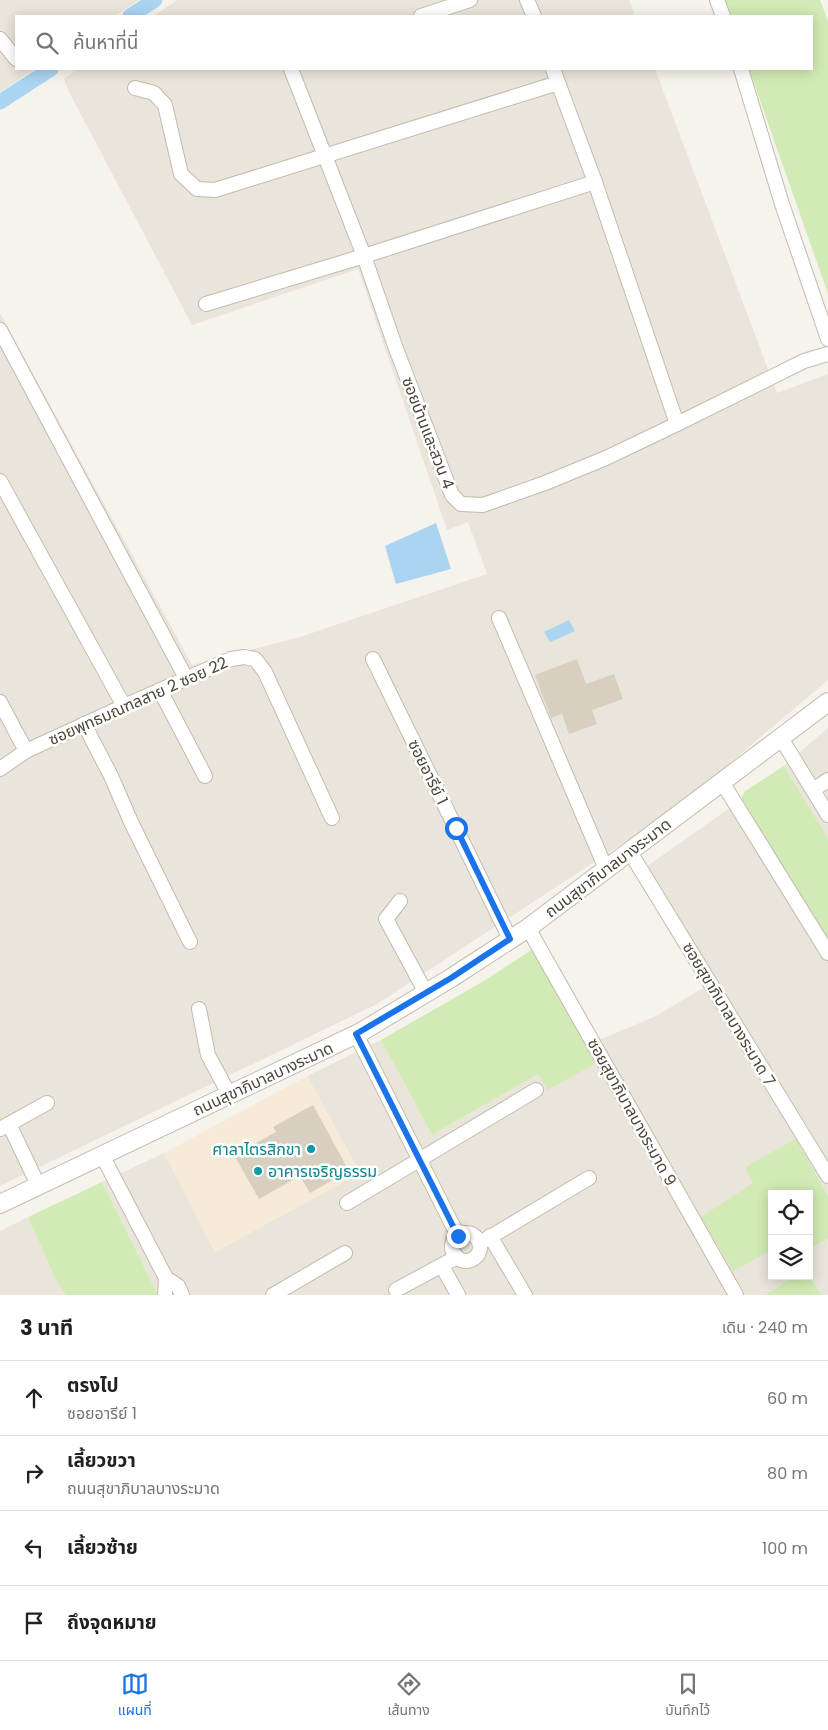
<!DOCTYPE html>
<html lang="th">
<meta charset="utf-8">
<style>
:root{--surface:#fff;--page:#f6f6f6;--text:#202124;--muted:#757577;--line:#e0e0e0;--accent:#1a73e8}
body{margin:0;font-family:Poppins,"Noto Sans Thai",sans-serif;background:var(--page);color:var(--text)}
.controls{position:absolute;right:15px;bottom:15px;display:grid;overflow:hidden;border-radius:0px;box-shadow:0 2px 12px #0003}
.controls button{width:45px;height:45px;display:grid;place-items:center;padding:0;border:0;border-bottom:1px solid var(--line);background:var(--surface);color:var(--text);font:25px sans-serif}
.stop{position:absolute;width:15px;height:15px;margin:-11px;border:4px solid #1a73e8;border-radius:50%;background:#fff}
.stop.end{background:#1a73e8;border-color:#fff;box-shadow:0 1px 5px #0008}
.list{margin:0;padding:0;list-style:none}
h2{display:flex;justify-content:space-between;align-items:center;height:65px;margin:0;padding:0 20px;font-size:21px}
h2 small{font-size:16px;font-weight:400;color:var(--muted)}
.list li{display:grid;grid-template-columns:32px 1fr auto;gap:15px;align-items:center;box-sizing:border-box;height:75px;padding:0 20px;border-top:1px solid var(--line)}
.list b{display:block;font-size:19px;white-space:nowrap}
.list p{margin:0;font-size:16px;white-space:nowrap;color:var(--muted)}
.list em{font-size:16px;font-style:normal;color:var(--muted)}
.icon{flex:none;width:28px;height:28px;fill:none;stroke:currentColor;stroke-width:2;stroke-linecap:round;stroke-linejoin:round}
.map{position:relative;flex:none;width:828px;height:1295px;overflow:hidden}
.search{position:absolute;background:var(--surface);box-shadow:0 2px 12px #0003;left:15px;right:15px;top:15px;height:55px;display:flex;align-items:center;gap:12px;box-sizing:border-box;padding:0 18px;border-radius:0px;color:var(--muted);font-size:19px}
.sheet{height:365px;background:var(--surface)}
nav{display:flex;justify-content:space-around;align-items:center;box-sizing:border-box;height:70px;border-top:1px solid var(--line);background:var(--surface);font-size:14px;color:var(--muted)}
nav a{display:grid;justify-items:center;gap:2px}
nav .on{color:var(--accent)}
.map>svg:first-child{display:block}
.residential{fill:#eae5da;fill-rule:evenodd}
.commercial{fill:#f7ead8}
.green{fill:#d2eab5}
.water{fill:#a9d4f2}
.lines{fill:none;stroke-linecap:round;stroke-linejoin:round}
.canal{stroke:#a9d4f2;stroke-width:15}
.building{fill:#d8cfc1}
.minor-casing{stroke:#c2bbae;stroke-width:16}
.tertiary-casing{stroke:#c2bbae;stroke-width:20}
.minor{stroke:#fff;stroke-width:14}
.tertiary{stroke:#fff;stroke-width:18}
.route{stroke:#1a73e8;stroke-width:6}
.culture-dot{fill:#0f9aa8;stroke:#fff;stroke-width:2}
.labels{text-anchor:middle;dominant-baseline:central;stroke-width:5;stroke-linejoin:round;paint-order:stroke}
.street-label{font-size:16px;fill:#4b4439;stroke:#fff}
.culture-label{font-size:16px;fill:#0d838f;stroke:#fff;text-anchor:end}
</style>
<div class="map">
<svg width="828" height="1295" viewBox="0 0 828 1295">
<rect width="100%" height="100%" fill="#f6f3ec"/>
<g class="residential">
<polygon points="0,0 139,0 115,16 16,16 16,69 35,69 0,92"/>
<polygon points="177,0 629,0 635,16 154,16"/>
<polygon points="78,69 655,69 777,393 828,374 828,680 677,808 377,1004 0,1186 0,313 192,665 300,637 487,574 468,522 447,530 358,269 192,325 68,90 64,79"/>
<polygon points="828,728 828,838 784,766"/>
<path d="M741,800L828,940V1295H158L102,1182L164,1153L215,1252L360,1173L307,1076L381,1040L432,1135L538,1074L547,1090L599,1040L656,1016L705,987L636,874ZM772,1194H809V1276H772Z"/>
<polygon points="28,1217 55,1278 66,1295 0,1295 0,1231"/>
</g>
<polygon class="commercial" points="307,1076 360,1173 215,1252 164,1153"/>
<g class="green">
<polygon points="725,0 820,0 828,21 828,294 749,69 812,69 812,16 731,16"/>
<polygon points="784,766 828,838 828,940 741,800 744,792"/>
<polygon points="533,949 599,1062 547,1090 538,1074 432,1135 381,1040 482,982"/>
<polygon points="796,1139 828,1196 828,1239 809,1249 809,1194 772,1194 772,1250 733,1271 701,1217 753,1183 745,1167"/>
<polygon points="102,1182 158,1295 66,1295 55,1278 28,1217"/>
<polygon points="796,1276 809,1276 821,1295 765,1295"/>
</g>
<g class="water">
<polygon points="436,523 451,569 396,584 385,546"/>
<polygon points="569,620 575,631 550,642 544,632"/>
</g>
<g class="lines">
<g class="canal">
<polyline points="130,16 155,0"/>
<polyline points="0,102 51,69"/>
</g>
</g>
<g class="building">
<polygon points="577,659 586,684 614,674 623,699 592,710 597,724 569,734 562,714 551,718 535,675"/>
<polygon points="313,1105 349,1171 310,1193 300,1176 259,1199 234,1155 276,1132 273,1127"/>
</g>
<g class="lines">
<g class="minor-casing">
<g id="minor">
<polyline points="527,0 534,16"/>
<polyline points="717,0 723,16"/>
<polyline points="421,16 470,0"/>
<polyline points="0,39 16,59"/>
<polyline points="291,69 364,256 395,346 452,495 461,504 483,505 545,483 606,458 677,424 804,361 828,354"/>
<polyline points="553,69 595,182 677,424"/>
<polyline points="741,69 782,204 828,339"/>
<polyline points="135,88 154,93 165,105 181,174 197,189 215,190 558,83"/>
<polyline points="206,304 364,256 595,182"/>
<polyline points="0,330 186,678"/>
<polyline points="0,481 124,706"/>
<polyline points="499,618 606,869"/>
<polyline points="373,659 510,939"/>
<polyline points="160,690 205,776"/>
<polyline points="0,702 26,751"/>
<polyline points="84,724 111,776 131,822 190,942"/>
<polyline points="781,738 828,815"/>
<polyline points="0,769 26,751 124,706 231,659 244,657 255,659 265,672 332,818"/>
<polyline points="722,782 828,953"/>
<polyline points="813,790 828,780"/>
<polyline points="630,852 828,1176"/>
<polyline points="400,901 386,919 426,993"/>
<polyline points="528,928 736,1295"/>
<polyline points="199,1009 208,1055 229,1094"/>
<polyline points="356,1034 458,1236"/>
<polyline points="9,1124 38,1185"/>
<polyline points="0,1129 47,1103"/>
<polyline points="102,1155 166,1278 178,1286 182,1295"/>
<polyline points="347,1203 536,1090"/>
<circle cx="466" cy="1247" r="14"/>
<polyline points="490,1236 525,1295"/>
<polyline points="480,1243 589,1178"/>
<polyline points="442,1266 458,1295"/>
<polyline points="396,1290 457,1257"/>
<polyline points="165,1295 166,1278"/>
<polyline points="273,1295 345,1253"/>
</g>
</g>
<g class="tertiary-casing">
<polyline id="tertiary" points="0,1204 361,1032 451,978 528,928 828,702"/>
</g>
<use href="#minor" class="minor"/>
<use href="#tertiary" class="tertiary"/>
</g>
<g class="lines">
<polyline class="route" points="456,828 510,939 451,978 356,1034 458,1236"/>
</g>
<g class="culture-dot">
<circle cx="311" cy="1149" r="5"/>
<circle cx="258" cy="1171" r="5"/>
</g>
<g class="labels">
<g class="street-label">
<text transform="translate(428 433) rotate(69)">ซอยบ้านและสวน 4</text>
<text transform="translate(138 701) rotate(-24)">ซอยพุทธมณฑลสาย 2 ซอย 22</text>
<text transform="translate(428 772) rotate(64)">ซอยอารีย์ 1</text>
<text transform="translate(608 868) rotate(-37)">ถนนสุขาภิบาลบางระมาด</text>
<text transform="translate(729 1014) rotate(59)">ซอยสุขาภิบาลบางระมาด 7</text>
<text transform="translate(263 1079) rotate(-25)">ถนนสุขาภิบาลบางระมาด</text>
<text transform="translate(632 1112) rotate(61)">ซอยสุขาภิบาลบางระมาด 9</text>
</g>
<g class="culture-label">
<text x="301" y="1149">ศาลาไตรสิกขา</text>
<text x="268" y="1171" text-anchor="start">อาคารเจริญธรรม</text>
</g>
</g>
</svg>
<div class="controls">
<button><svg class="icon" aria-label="locate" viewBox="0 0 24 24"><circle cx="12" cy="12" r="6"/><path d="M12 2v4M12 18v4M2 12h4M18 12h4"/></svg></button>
<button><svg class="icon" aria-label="layers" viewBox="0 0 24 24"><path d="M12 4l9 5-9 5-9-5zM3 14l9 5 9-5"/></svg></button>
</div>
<div class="stop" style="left:456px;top:828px"></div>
<div class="stop end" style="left:458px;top:1236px"></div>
<div class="search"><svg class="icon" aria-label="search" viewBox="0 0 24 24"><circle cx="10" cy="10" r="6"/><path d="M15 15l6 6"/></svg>ค้นหาที่นี่</div>
</div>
<section class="sheet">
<h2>3 นาที<small>เดิน · 240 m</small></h2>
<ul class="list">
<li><svg class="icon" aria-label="ahead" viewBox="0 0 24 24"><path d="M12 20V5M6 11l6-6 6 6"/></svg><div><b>ตรงไป</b><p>ซอยอารีย์ 1</p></div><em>60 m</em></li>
<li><svg class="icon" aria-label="right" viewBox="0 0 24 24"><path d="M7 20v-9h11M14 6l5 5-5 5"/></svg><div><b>เลี้ยวขวา</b><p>ถนนสุขาภิบาลบางระมาด</p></div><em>80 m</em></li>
<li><svg class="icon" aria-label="left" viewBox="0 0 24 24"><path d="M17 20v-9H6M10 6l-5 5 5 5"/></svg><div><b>เลี้ยวซ้าย</b></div><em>100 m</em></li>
<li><svg class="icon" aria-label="arrive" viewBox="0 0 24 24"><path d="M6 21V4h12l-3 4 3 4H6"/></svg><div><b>ถึงจุดหมาย</b></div></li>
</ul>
</section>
<nav>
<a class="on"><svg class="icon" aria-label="map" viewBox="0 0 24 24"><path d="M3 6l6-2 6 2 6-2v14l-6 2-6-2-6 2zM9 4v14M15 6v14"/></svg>แผนที่</a>
<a><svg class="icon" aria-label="directions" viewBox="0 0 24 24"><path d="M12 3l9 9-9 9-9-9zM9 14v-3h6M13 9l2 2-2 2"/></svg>เส้นทาง</a>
<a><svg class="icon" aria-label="saved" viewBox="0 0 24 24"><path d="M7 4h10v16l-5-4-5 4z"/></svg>บันทึกไว้</a>
</nav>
